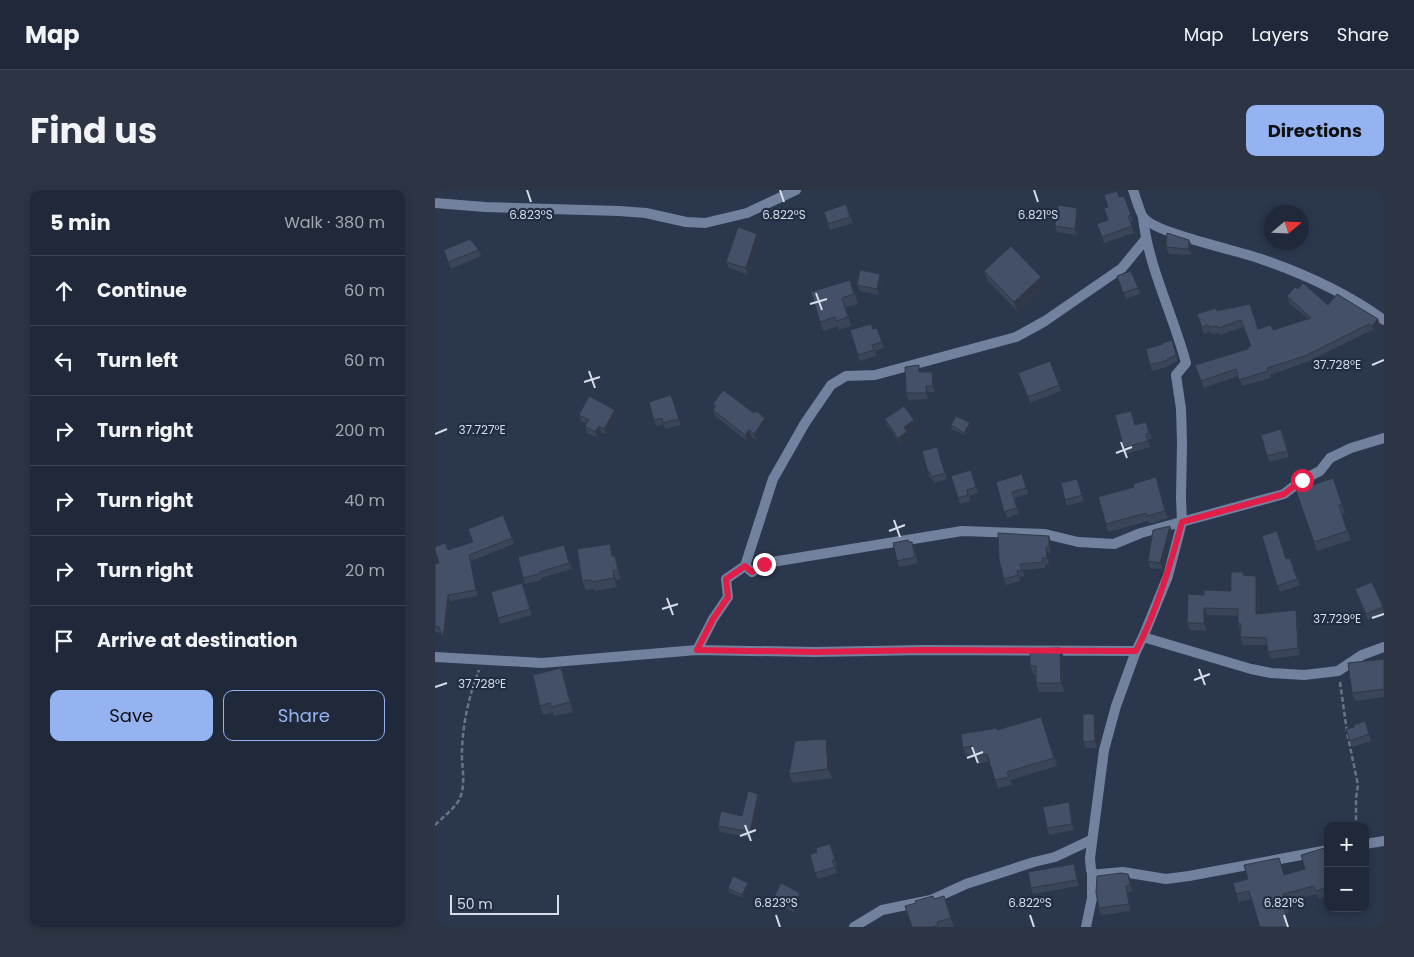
<!DOCTYPE html>
<meta charset="utf-8">
<style>
:root{--surface:#20293a;--page:#2d3545;--text:#f1f3f6;--muted:#a2a6af;--line:#3d4554;--accent:#95b2f1}
body{margin:0;font-family:Poppins,sans-serif;background:var(--page);color:var(--text)}
.controls{position:absolute;right:15px;bottom:15px;display:grid;overflow:hidden;border-radius:10px;box-shadow:0 2px 8px #0003}
.controls button{width:45px;height:45px;display:grid;place-items:center;padding:0;border:0;border-bottom:1px solid var(--line);background:var(--surface);color:var(--text);font:25px sans-serif}
.compass{position:absolute;left:829px;top:15px;width:45px;height:45px;border-radius:50%;background:var(--surface);box-shadow:0 2px 8px #0003;rotate:71deg}
.scale{position:absolute;left:15px;bottom:12px;width:109px;box-sizing:border-box;padding-left:5px;border:2px solid #d5dcea;border-top:0;font-size:14px;line-height:18px;white-space:nowrap;color:#d5dcea;-webkit-text-stroke:4px #212d42;paint-order:stroke}
.stop{position:absolute;width:15px;height:15px;margin:-11px;border:4px solid #e11d48;border-radius:50%;background:#fff}
.stop.end{background:#e11d48;border-color:#fff;box-shadow:0 1px 5px #0008}
.list{margin:0;padding:0;list-style:none}
h2{display:flex;justify-content:space-between;align-items:center;height:65px;margin:0;padding:0 20px;font-size:21px}
h2 small{font-size:16px;font-weight:400;color:var(--muted)}
.list li{display:grid;grid-template-columns:32px 1fr auto;gap:15px;align-items:center;box-sizing:border-box;height:70px;padding:0 20px;border-top:1px solid var(--line)}
.list b{display:block;font-size:19px;white-space:nowrap}
.list em{font-size:16px;font-style:normal;color:var(--muted)}
.actions{display:flex;gap:10px;padding:15px 20px}
.actions a{flex:1;padding:11px 0;border:1px solid var(--accent);border-radius:10px;text-align:center;font-size:18px;color:var(--accent)}
.actions .main{background:var(--accent);color:#111}
.icon{flex:none;width:28px;height:28px;fill:none;stroke:currentColor;stroke-width:2;stroke-linecap:round;stroke-linejoin:round}
.map{position:relative;flex:none;width:949px;height:737px;overflow:hidden;border-radius:10px}
header{display:flex;align-items:center;gap:30px;box-sizing:border-box;height:70px;padding:0 25px;background:var(--surface);border-bottom:1px solid var(--line)}
header strong{font-size:24px}
nav{display:flex;gap:28px;margin-inline-start:auto;font-size:18px}
.intro{display:flex;align-items:center;justify-content:space-between;box-sizing:border-box;height:120px;padding:0 30px}
h1{margin:0;font-size:35px}
.button{padding:12px 22px;border-radius:10px;background:var(--accent);color:#111;font-size:18px;font-weight:700}
main{display:flex;gap:30px;padding:0 30px}
aside{flex:1;background:var(--surface);border-radius:10px;box-shadow:0 2px 8px #0003}
.map>svg:first-child{display:block}
.lines{fill:none;stroke-linecap:round;stroke-linejoin:round}
.path{stroke:#697386;stroke-width:2.5;stroke-dasharray:5 2.5;stroke-linecap:butt}
.minor{stroke:#71819e;stroke-width:10}
.wall{fill:#3a4559}
.shaded-wall{fill:#303848}
.building{fill:#445067;stroke:#303848}
.route{stroke:#e11d48;stroke-width:6}
.ticks{fill:none;stroke:#d5dcea;stroke-width:2}
.ticks-label{font-size:12px;text-anchor:middle;fill:#d5dcea;stroke:#212d42;stroke-width:4.5;stroke-linejoin:round;paint-order:stroke}
</style>
<header>
<strong>Map</strong>
<nav><a>Map</a><a>Layers</a><a>Share</a></nav>
</header>
<div class="intro"><h1>Find us</h1><a class="button">Directions</a></div>
<main>
<aside>
<h2>5 min<small>Walk · 380 m</small></h2>
<ul class="list">
<li><svg class="icon" aria-label="ahead" viewBox="0 0 24 24"><path d="M12 20V5M6 11l6-6 6 6"/></svg><div><b>Continue</b></div><em>60 m</em></li>
<li><svg class="icon" aria-label="left" viewBox="0 0 24 24"><path d="M17 20v-9H6M10 6l-5 5 5 5"/></svg><div><b>Turn left</b></div><em>60 m</em></li>
<li><svg class="icon" aria-label="right" viewBox="0 0 24 24"><path d="M7 20v-9h11M14 6l5 5-5 5"/></svg><div><b>Turn right</b></div><em>200 m</em></li>
<li><svg class="icon" aria-label="right" viewBox="0 0 24 24"><path d="M7 20v-9h11M14 6l5 5-5 5"/></svg><div><b>Turn right</b></div><em>40 m</em></li>
<li><svg class="icon" aria-label="right" viewBox="0 0 24 24"><path d="M7 20v-9h11M14 6l5 5-5 5"/></svg><div><b>Turn right</b></div><em>20 m</em></li>
<li><svg class="icon" aria-label="arrive" viewBox="0 0 24 24"><path d="M6 21V4h12l-3 4 3 4H6"/></svg><div><b>Arrive at destination</b></div></li>
</ul>
<div class="actions"><a class="main">Save</a><a>Share</a></div>
</aside>
<div class="map">
<svg width="949" height="737" viewBox="0 0 949 737">
<rect width="100%" height="100%" fill="#2b374d"/>
<g class="lines">
<g class="path">
<polyline points="905,492 912,542 923,595 921,608 921,636"/>
<path d="M0,635C8,627 18,620 24,610C32,594 26,576 27,560C28,532 34,506 44,480"/>
</g>
<g class="minor">
<path d="M698,0C700,5 706,26 709,28C721,43 800,60 823,68C868,83 911,103 949,130"/>
<polyline points="0,13 50,17 184,21 211,23 251,32 270,33 312,23 361,0"/>
<path d="M708,28C714,79 738,124 751,173L741,185L746,219L747,253L746,308L747,332L733,386L708,447L701,461L681,516L669,560L655,668L656,680L661,686L665,684L688,682L731,689L754,686L893,660"/>
<polyline points="310,376 338,289 370,233 396,195 411,186 440,185 581,147 610,131 687,78 710,50"/>
<polyline points="708,447 816,479 836,483 869,485 903,481 927,465 949,457"/>
<polyline points="262,460 278,429 293,407 291,389 310,376 317,382 326,376 337,372 527,341 610,344 643,352 679,354 706,343 849,304 867,290 885,281 895,268 916,258 949,248"/>
<polyline points="0,467 107,473 262,460 380,462 490,460 701,461"/>
<polyline points="930,654 949,651"/>
<polyline points="419,737 447,720 496,710 531,694 599,672 620,667 656,650"/>
<polyline points="651,737 657,708 657,682"/>
</g>
</g>
<g class="wall">
<polygon points="689,6 698,31 696,32 699,43 669,53 662,34 673,30 673,17 684,7"/>
<polygon points="411,14 418,33 395,40 389,22"/>
<polygon points="642,18 644,24 642,45 622,42 620,36"/>
<polygon points="322,44 325,50 313,85 294,78 291,72"/>
<polygon points="757,56 756,65 734,64 731,57"/>
<polygon points="9,60 44,60 46,66 16,79"/>
<polygon points="549,81 609,96 583,122 553,91"/>
<polygon points="696,81 705,104 691,109 682,86"/>
<polygon points="447,90 444,105 425,101 422,95"/>
<polygon points="418,99 423,114 411,117 416,136 404,140 403,136 388,141 376,102"/>
<polygon points="863,99 893,115 943,129 945,136 940,143 937,140 872,172 835,185 836,188 807,196 803,186 769,198 760,175 813,159 816,156 808,137 785,145 784,143 776,144 775,141 769,144 762,124 786,120 824,139 838,140 873,129 854,113 852,106"/>
<polygon points="442,138 449,158 440,161 441,166 425,171 415,140 438,139"/>
<polygon points="737,150 743,171 734,175 735,176 717,181 715,175 728,154"/>
<polygon points="615,171 626,201 595,213 583,183"/>
<polygon points="486,182 497,182 500,188 500,202 493,202 493,209 473,210 471,203"/>
<polygon points="236,205 246,235 230,239 229,234 221,236 219,230"/>
<polygon points="278,214 332,234 321,250 316,246 312,251 280,226 278,220 279,218"/>
<polygon points="144,225 182,226 171,245 166,242 163,248 152,243 150,236 152,234 146,231"/>
<polygon points="450,229 479,230 482,236 473,242 475,248 466,255 452,235"/>
<polygon points="516,235 536,237 531,246 517,239"/>
<polygon points="700,235 713,238 717,249 713,250 715,257 691,264 689,258"/>
<polygon points="849,245 854,267 835,272 832,266"/>
<polygon points="502,257 512,289 499,293 497,288 495,288 493,282"/>
<polygon points="538,286 543,303 534,306 536,311 525,314 523,308"/>
<polygon points="898,288 910,323 907,325 916,350 882,361 861,301"/>
<polygon points="642,289 649,311 632,316 630,310"/>
<polygon points="589,290 593,304 580,308 584,324 572,328 561,292"/>
<polygon points="724,295 733,328 715,334 713,331 673,342 671,334"/>
<polygon points="68,325 79,354 36,371 43,406 15,411 10,454 6,443 0,442 0,374 4,373 13,360 38,352"/>
<polygon points="737,342 728,379 715,378 713,371"/>
<polygon points="827,346 851,369 855,368 865,395 845,402"/>
<polygon points="474,352 479,358 483,373 464,377 462,371"/>
<polygon points="616,352 616,363 614,364 614,374 610,374 610,378 588,380 589,386 584,387 585,391 571,395 564,370"/>
<polygon points="129,355 137,379 106,388 106,390 90,394 88,388"/>
<polygon points="178,363 179,366 184,375 186,389 181,390 182,397 160,401 159,399 151,400 147,391"/>
<polygon points="808,382 810,385 824,393 824,424 861,420 863,427 865,465 836,469 833,462 832,455 808,455 805,447 805,441 803,433 803,426 772,425 772,441 755,440 752,433 769,405 796,401"/>
<polygon points="87,393 97,425 65,434 63,428"/>
<polygon points="920,399 948,417 949,424 933,430"/>
<polygon points="625,458 629,468 629,502 604,502 601,493 601,485 599,485 595,476"/>
<polygon points="949,469 949,507 920,511 917,503"/>
<polygon points="126,478 130,487 138,522 119,526 118,522 108,525 105,516"/>
<polygon points="659,524 662,531 662,558 651,558 648,552"/>
<polygon points="606,527 622,576 575,590 577,595 563,598 554,571 542,574 539,564 531,566 528,558 562,540"/>
<polygon points="930,531 936,551 917,557 911,539 919,537"/>
<polygon points="394,558 397,588 358,593 354,584"/>
<polygon points="323,604 325,610 317,648 285,642 283,636 307,626"/>
<polygon points="634,612 636,619 639,640 614,645 612,638"/>
<polygon points="395,654 402,676 400,677 402,683 383,689 380,683 382,662"/>
<polygon points="893,657 893,706 884,709 882,704 851,712 854,723 852,724 817,709 804,712 801,704 813,689 844,668 849,685 870,679"/>
<polygon points="642,680 644,696 598,704 596,698"/>
<polygon points="693,684 696,690 697,701 693,702 696,721 666,725 664,718"/>
<polygon points="313,693 314,696 308,708 294,702 293,698"/>
<polygon points="365,703 367,709 360,723 341,713 339,707"/>
<polygon points="509,706 519,737 477,737 500,709"/>
</g>
<g class="shaded-wall">
<polygon points="642,18 644,24 642,45 640,39"/>
<polygon points="322,44 325,50 313,85 311,78"/>
<polygon points="754,50 757,56 756,65 754,59"/>
<polygon points="445,84 447,90 444,105 442,99"/>
<polygon points="606,87 609,96 583,122 579,112"/>
<polygon points="943,129 945,136 940,143 937,136"/>
<polygon points="497,182 500,188 500,202 498,196"/>
<polygon points="491,196 493,202 493,209 491,203"/>
<polygon points="180,220 182,226 171,245 169,239"/>
<polygon points="330,228 332,234 321,250 319,244"/>
<polygon points="479,230 482,236 473,242 475,248 466,255 463,248 469,237"/>
<polygon points="535,233 536,237 531,246 529,243"/>
<polygon points="164,236 166,242 163,248 160,242"/>
<polygon points="314,240 316,246 312,251 310,245"/>
<polygon points="721,287 724,295 733,328 730,321"/>
<polygon points="735,336 737,342 728,379 725,373"/>
<polygon points="614,346 616,352 616,363 614,357"/>
<polygon points="175,354 178,363 180,375 177,366"/>
<polygon points="611,357 614,364 614,374 612,368"/>
<polygon points="34,365 36,371 43,406 41,400"/>
<polygon points="180,366 184,375 186,389 183,380"/>
<polygon points="178,381 181,390 182,397 179,388"/>
<polygon points="821,386 824,393 823,431 821,424"/>
<polygon points="13,405 15,411 10,454 8,448"/>
<polygon points="769,418 772,425 772,441 769,433"/>
<polygon points="861,420 863,427 865,465 863,458"/>
<polygon points="625,458 629,468 629,502 626,493"/>
<polygon points="126,478 130,487 138,522 135,512"/>
<polygon points="659,524 662,531 662,558 660,551"/>
<polygon points="391,549 394,558 397,588 393,579"/>
<polygon points="323,604 325,610 317,648 315,642"/>
<polygon points="634,612 636,619 639,640 637,634"/>
<polygon points="639,674 642,680 644,696 642,690"/>
<polygon points="693,684 696,690 697,701 695,695"/>
<polygon points="313,693 314,696 308,708 307,705"/>
<polygon points="691,696 693,702 696,721 694,714"/>
<polygon points="365,703 367,709 360,723 358,717"/>
</g>
<g class="building">
<polygon points="682,1 684,7 689,6 696,25 693,26 697,36 667,47 662,34 673,30 669,18 673,17 669,5"/>
<polygon points="411,14 415,27 393,34 389,22"/>
<polygon points="623,15 642,18 640,39 620,36"/>
<polygon points="303,37 322,44 311,78 291,72"/>
<polygon points="732,43 754,50 754,59 731,57"/>
<polygon points="35,49 44,60 13,72 9,60"/>
<polygon points="576,56 606,87 579,112 549,81"/>
<polygon points="425,80 445,84 442,99 422,95"/>
<polygon points="696,81 703,98 688,103 682,86"/>
<polygon points="415,90 419,104 407,108 413,127 401,131 400,127 385,132 376,102"/>
<polygon points="868,93 893,115 902,104 943,129 937,136 934,134 870,166 832,178 833,181 804,190 801,179 766,191 760,175 813,159 813,157 816,156 806,130 783,138 782,136 774,137 773,135 767,137 762,124 781,118 782,121 786,120 815,114 823,139 836,135 838,140 876,128 852,106 860,97 863,99"/>
<polygon points="436,134 438,139 442,138 447,152 437,155 439,160 423,165 415,140"/>
<polygon points="737,150 741,165 732,169 733,170 715,175 711,159 728,154 728,153"/>
<polygon points="615,171 624,195 593,207 583,183"/>
<polygon points="484,175 484,182 497,182 498,196 491,196 491,203 471,203 470,177"/>
<polygon points="288,200 319,223 321,221 330,228 319,244 314,240 310,245 278,220 281,216 278,214"/>
<polygon points="236,205 244,229 228,233 227,228 219,230 214,212"/>
<polygon points="154,206 180,220 169,239 164,236 160,242 150,236 154,230 144,225"/>
<polygon points="469,216 479,230 469,237 472,242 463,248 450,229"/>
<polygon points="696,221 700,235 711,232 714,243 711,244 713,251 689,258 680,225"/>
<polygon points="521,226 535,233 529,243 516,235"/>
<polygon points="846,239 852,261 832,266 826,245"/>
<polygon points="502,257 510,283 497,287 495,282 493,282 487,261"/>
<polygon points="536,280 541,297 532,300 533,305 523,308 516,286"/>
<polygon points="587,284 591,298 577,302 582,318 569,322 561,292"/>
<polygon points="721,287 730,321 712,326 711,323 671,334 663,307 699,297 698,294"/>
<polygon points="898,288 907,314 904,315 912,341 879,352 861,301"/>
<polygon points="642,289 647,305 630,310 626,293"/>
<polygon points="68,325 77,348 34,365 41,400 13,405 8,448 4,437 0,437 0,374 4,373 0,360 0,357 10,353 13,360 38,352 33,339"/>
<polygon points="735,336 725,373 713,371 718,340"/>
<polygon points="842,341 851,369 855,368 862,389 842,396 827,346"/>
<polygon points="563,343 614,346 614,357 611,357 612,368 607,368 608,372 585,374 587,380 582,381 583,385 569,389 564,370"/>
<polygon points="473,350 474,352 477,352 480,367 462,371 458,353"/>
<polygon points="175,354 177,366 180,366 183,380 178,381 179,388 157,392 156,390 147,391 142,359"/>
<polygon points="129,355 134,373 104,382 104,384 88,388 83,367"/>
<polygon points="796,382 808,382 808,385 821,386 821,424 861,420 863,458 833,462 831,448 805,447 806,434 803,433 803,419 769,418 769,433 752,433 753,404 769,405 769,400 796,401"/>
<polygon points="937,392 948,417 931,424 920,399"/>
<polygon points="87,393 95,419 63,428 56,402"/>
<polygon points="625,458 626,493 601,493 601,476 595,476 595,459"/>
<polygon points="949,469 949,499 917,503 913,473"/>
<polygon points="126,478 135,512 116,517 115,513 105,516 98,485"/>
<polygon points="648,524 659,524 660,551 648,552"/>
<polygon points="606,527 619,568 572,582 574,587 560,590 552,564 539,566 537,556 528,558 526,544 562,538 562,540"/>
<polygon points="930,531 934,544 915,551 911,539 919,537 919,535"/>
<polygon points="391,549 393,579 354,584 360,551"/>
<polygon points="313,601 323,604 315,642 283,636 286,621 307,626"/>
<polygon points="634,612 637,634 612,638 608,617"/>
<polygon points="395,654 400,670 397,670 400,677 380,683 375,665 382,662 381,658"/>
<polygon points="893,657 893,697 881,701 879,696 848,704 851,715 849,716 854,737 825,737 814,701 801,704 798,693 813,689 809,675 844,668 849,685 870,679 866,665"/>
<polygon points="639,674 642,690 596,698 593,682"/>
<polygon points="686,683 693,684 695,695 691,696 694,714 664,718 661,703 662,686"/>
<polygon points="298,686 313,693 307,705 293,698"/>
<polygon points="346,693 365,703 358,717 339,707"/>
<polygon points="498,706 499,709 509,706 516,728 502,732 503,735 497,737 477,737 470,716 481,713 480,711"/>
</g>
<g class="lines">
<path class="route" d="M329,374L317,382L310,376L291,389L293,407L278,429L262,460L380,462L490,460L701,461C722,420 735,376 747,332L849,304L867,290"/>
</g>
<path class="ticks" d="M92,0L96,12M345,0L349,12M599,0L603,12M381,103L387,120M375,114L392,109M937,175L949,170M154,181L160,198M149,192L165,187M0,244L12,239M686,252L692,268M681,263L697,257M459,330L465,347M454,341L470,335M232,408L238,425M227,419L243,414M937,428L949,424M764,479L770,495M759,490L775,484M0,497L12,493M537,557L543,573M532,568L548,562M310,635L316,651M305,646L321,640M341,725L345,737M595,725L599,737M849,725L853,737"/>
<g class="ticks-label">
<text x="96" y="29">6.823°S</text>
<text x="349" y="29">6.822°S</text>
<text x="603" y="29">6.821°S</text>
<text x="902" y="179">37.728°E</text>
<text x="47" y="244">37.727°E</text>
<text x="902" y="433">37.729°E</text>
<text x="47" y="498">37.728°E</text>
<text x="341" y="717">6.823°S</text>
<text x="595" y="717">6.822°S</text>
<text x="849" y="717">6.821°S</text>
</g>
</svg>
<div class="controls">
<button>+</button>
<button>−</button>
</div>
<svg class="compass" viewBox="-18 -18 36 36"><path d="M0-13l5 13h-10z" fill="#e53935"/><path d="M0 13l5-13h-10z" fill="#a2a6af"/></svg>
<div class="scale">50 m</div>
<div class="stop" style="left:867px;top:290px"></div>
<div class="stop end" style="left:329px;top:374px"></div>
</div>
</main>
